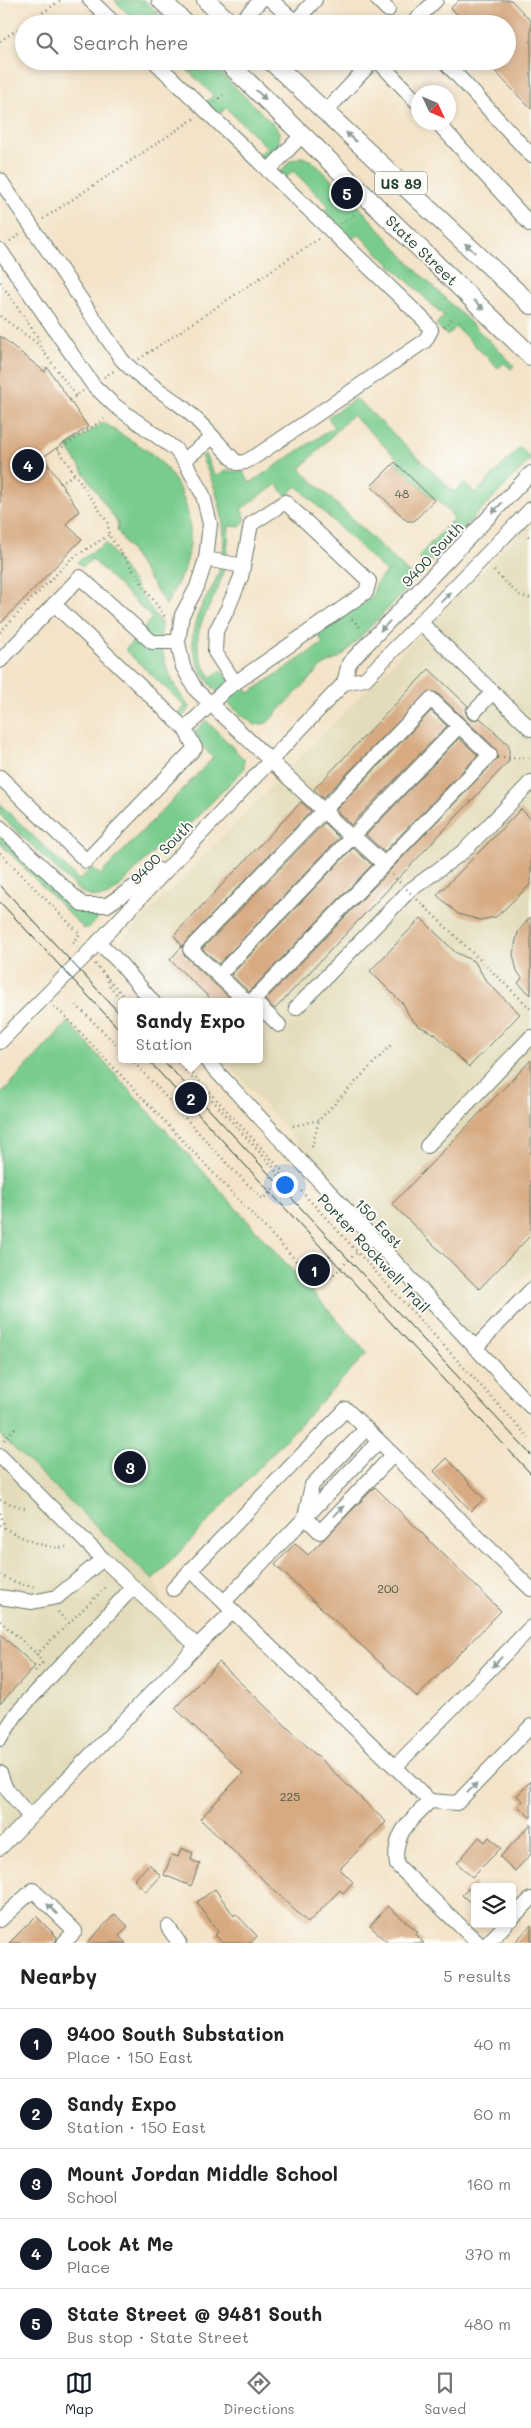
<!DOCTYPE html>
<meta charset="utf-8">
<style>
:root{--surface:#fff;--page:#f6f6f6;--text:#222;--muted:#767676;--line:#e0e0e0;--accent:#111827}
body{margin:0;font-family:Mali,sans-serif;background:var(--page);color:var(--text)}
.controls{position:absolute;right:15px;bottom:15px;display:grid;overflow:hidden;border-radius:5px;box-shadow:0 2px 8px #0003}
.controls button{width:45px;height:45px;display:grid;place-items:center;padding:0;border:0;border-bottom:1px solid var(--line);background:var(--surface);color:var(--text);font:25px sans-serif}
.compass{position:absolute;left:411px;top:85px;width:45px;height:45px;border-radius:50%;background:var(--surface);box-shadow:0 2px 8px #0003;rotate:134deg}
.you{position:absolute;left:284px;top:1184px;width:18px;height:18px;margin:-12px;border:4px solid #fff;border-radius:50%;background:#1a73e8;box-shadow:0 0 0 8px #1a73e833}
.badge{display:grid;place-items:center;width:32px;height:32px;border-radius:50%;background:var(--accent);color:#fff;font-size:16px;font-weight:700}
.pin{position:absolute;translate:-50% -50%;border:2px solid #fff;box-shadow:0 1px 5px #0006}
.popup{position:absolute;left:118px;top:998px;width:145px;height:65px;box-sizing:border-box;display:grid;place-content:center;border-radius:5px;background:var(--surface);filter:drop-shadow(0 1px 4px #0005);font-size:16px;white-space:nowrap;color:var(--muted)}
.popup b{font-size:19px;color:var(--text)}
.popup::after{content:'';position:absolute;left:50%;top:100%;margin-left:-10px;border:10px solid transparent;border-top-color:var(--surface)}
.list{margin:0;padding:0;list-style:none}
h2{display:flex;justify-content:space-between;align-items:center;height:65px;margin:0;padding:0 20px;font-size:21px}
h2 small{font-size:16px;font-weight:400;color:var(--muted)}
.list li{display:grid;grid-template-columns:32px 1fr auto;gap:15px;align-items:center;box-sizing:border-box;height:70px;padding:0 20px;border-top:1px solid var(--line)}
.list b{display:block;font-size:19px;white-space:nowrap}
.list p{margin:0;font-size:16px;white-space:nowrap;color:var(--muted)}
.list em{font-size:16px;font-style:normal;color:var(--muted)}
.icon{flex:none;width:28px;height:28px;fill:none;stroke:currentColor;stroke-width:2;stroke-linecap:round;stroke-linejoin:round}
.map{position:relative;flex:none;width:531px;height:1943px;overflow:hidden}
.search{position:absolute;background:var(--surface);box-shadow:0 2px 8px #0003;left:15px;right:15px;top:15px;height:55px;display:flex;align-items:center;gap:12px;box-sizing:border-box;padding:0 18px;border-radius:28px;color:var(--muted);font-size:19px}
.sheet{height:415px;background:var(--surface)}
nav{display:flex;justify-content:space-around;align-items:center;box-sizing:border-box;height:70px;border-top:1px solid var(--line);background:var(--surface);font-size:14px;color:var(--muted)}
nav a{display:grid;justify-items:center;gap:2px}
nav .on{color:var(--accent)}
.map>svg:first-child{display:block}
.built{fill:#e3dbba}
.green{fill:#79cc8e;stroke:#4c8461;fill-rule:evenodd}
.building{fill:#d7aa82}
.lines{fill:none;stroke-linecap:round;stroke-linejoin:round}
.minor-casing{stroke:#697768;stroke-width:16}
.major-casing{stroke:#697768;stroke-width:20}
.path{stroke:#697768;stroke-width:2.5;stroke-dasharray:1 4;stroke-linecap:butt}
.minor{stroke:#fff;stroke-width:14}
.major{stroke:#fff;stroke-width:18}
.tram{stroke:#1f3d34;stroke-width:1}
.path-bridge{stroke:#697768;stroke-width:2.5;stroke-dasharray:1 4;stroke-linecap:butt}
.oneway{fill:#8f9e9a}
.labels{text-anchor:middle;dominant-baseline:central;stroke-width:4;stroke-linejoin:round;paint-order:stroke}
.number-label{font-size:12px;fill:#4d5848}
.shield{fill:#fdfcf7;stroke:#62766e;stroke-width:1}
.shield-label{font-size:14px;font-weight:bold;fill:#1f3d34}
.street-label{font-size:15px;fill:#1f3d34;stroke:#fdfcf7}
</style>
<div class="map">
<svg width="531" height="1943" viewBox="0 0 531 1943">
<rect width="100%" height="100%" fill="#fdfcf7"/>
<filter id="ink" filterUnits="userSpaceOnUse"><feTurbulence type="fractalNoise" baseFrequency=".02" numOctaves="2"/><feDisplacementMap in="SourceGraphic" scale="10" xChannelSelector="R" yChannelSelector="G"/><feConvolveMatrix kernelMatrix="1 2 1 2 8 2 1 2 1" color-interpolation-filters="sRGB"/></filter>
<filter id="wash" filterUnits="userSpaceOnUse"><feTurbulence type="fractalNoise" baseFrequency=".0096" numOctaves="4" result="noise"/><feDisplacementMap in="SourceGraphic" scale="20" xChannelSelector="R" yChannelSelector="G"/><feGaussianBlur stdDeviation="1.12" result="paint"/><feColorMatrix in="noise" values="0 0 0 0 0 0 0 0 0 0 0 0 0 0 0 0 0 1.4 0 .05"/><feComposite in="paint" operator="in"/></filter>
<g filter="url(#wash)">
<rect width="100%" height="100%" fill="#f3e3c8"/>
<g class="built">
<polygon points="531,521 531,1269 469,1338 224,1059 260,1059 260,1002 174,1002 121,941"/>
<polygon points="68,1022 367,1353 154,1580 184,1656 0,1848 0,1094"/>
</g>
<g class="green">
<polygon points="114,0 144,0 169,24 139,24"/>
<polygon points="178,61 208,61 275,126 279,132 279,144 264,160 259,155 267,147 226,108 218,115 205,103 213,95"/>
<polygon points="302,157 312,161 354,201 415,269 514,365 511,369 504,363 498,368 456,327 447,336 436,324 444,316 358,234 349,242 321,215 329,206 293,171 285,178 280,173 290,161"/>
<path d="M356,398L454,492L464,483L476,493L520,447L531,459L427,565L418,557L454,518L436,498L434,500L395,462L398,459L352,415L300,469L409,573L411,581L408,588L342,656L321,667L267,723L255,725C226,704 184,668 194,627C198,607 213,591 219,571C231,533 219,492 201,457L205,454L215,476L226,471L243,472L250,483L334,427L328,417ZM277,484L284,494H289L297,486L386,572L377,582L372,597L318,635L323,643L249,693L244,686L220,671L211,677C181,632 210,617 222,576C227,560 228,543 229,526L240,527L246,519L241,509Z"/>
<path d="M104,422C119,435 136,442 152,454C184,480 199,527 185,567C180,580 172,592 166,605L117,530L118,524L67,447Z"/>
<path d="M106,543L161,623C158,656 171,683 190,708L181,719L177,716L185,706L125,650L152,618L92,559L83,567L77,562Z"/>
<path d="M206,720L244,759V769L191,823L165,840L115,891C102,900 92,899 78,890L0,815V804L79,880L92,867L100,875L213,758L202,746L195,732Z"/>
<polygon points="0,835 72,905 99,914 99,917 90,927 84,929 0,843"/>
<polygon points="68,1022 367,1353 153,1580 0,1435 0,1095"/>
</g>
<g id="blocks">
<g class="building">
<polygon points="459,0 511,0 531,21 531,109 485,61 507,61 507,24 447,24 457,14 451,8"/>
<polygon points="0,336 45,372 47,367 88,427 43,457 79,511 66,524 82,539 0,624"/>
<polygon points="395,462 434,500 414,521 407,521 371,486"/>
<polygon points="429,669 468,706 465,710 468,718 472,721 480,718 509,745 509,761 275,1009 265,1000 498,758 496,749 437,693 429,691 323,798 314,789"/>
<polygon points="431,711 447,726 351,825 336,810"/>
<polygon points="459,738 478,755 384,852 366,835"/>
<polygon points="301,802 311,811 182,946 184,955 234,1002 214,1002 170,960 182,946 174,935"/>
<polygon points="521,809 531,819 531,884 496,917 480,920 458,914 437,895"/>
<polygon points="324,823 339,838 219,964 202,949"/>
<polygon points="353,848 372,865 249,992 231,975"/>
<polygon points="531,916 531,995 518,983 522,978 517,971 513,954 518,932"/>
<polygon points="421,918 455,952 475,962 486,981 520,1014 469,1067 435,1034 417,1025 408,1014 404,1005 370,971"/>
<polygon points="531,1060 531,1235 479,1289 392,1204"/>
<polygon points="447,1458 484,1499 471,1511 434,1471"/>
<polygon points="375,1487 501,1611 417,1697 275,1565 295,1543 308,1555"/>
<polygon points="0,1634 35,1666 0,1704"/>
<polygon points="219,1662 386,1822 340,1869 353,1882 343,1893 340,1890 308,1923 200,1819 243,1773 175,1708"/>
<polygon points="531,1781 531,1818 518,1806 523,1801 517,1796"/>
<polygon points="531,1824 531,1854 515,1871 500,1857"/>
<polygon points="479,1837 485,1842 489,1837 501,1848 472,1877 457,1863"/>
<polygon points="181,1848 193,1853 191,1860 200,1864 191,1886 164,1875 172,1855 178,1857"/>
<polygon points="149,1864 161,1876 146,1892 134,1880"/>
<polygon points="475,1882 475,1907 462,1895"/>
<polygon points="215,1889 234,1916 236,1914 257,1936 251,1943 223,1943 215,1935 218,1932 197,1902"/>
<polygon points="388,1906 418,1932 416,1935 424,1943 388,1943 370,1926"/>
<polygon points="115,1914 128,1926 119,1936 126,1943 87,1943"/>
<polygon points="36,1916 57,1937 55,1943 9,1943"/>
<polygon points="531,1925 531,1943 514,1943"/>
</g>
</g>
</g>
<g filter="url(#ink)">
<use href="#blocks" fill-opacity="0" stroke="#697768" stroke-width="1"/>
<g class="lines">
<g class="minor-casing">
<g id="minor">
<polyline points="90,0 115,24"/>
<polyline points="271,0 295,22 315,0"/>
<polyline points="378,0 388,10"/>
<polyline points="238,24 261,0"/>
<polyline points="412,24 436,0"/>
<polyline points="378,61 418,103"/>
<polyline points="444,61 531,155"/>
<polyline points="325,112 373,61"/>
<polyline points="437,122 531,225"/>
<polyline points="269,170 303,134"/>
<path d="M0,180L122,360C139,378 160,390 180,405C202,422 218,444 237,463L245,462L256,456L425,341L431,330L425,321L154,61"/>
<polyline points="0,250 93,385 114,405 175,449 184,460 203,495 210,524 206,559 197,587 182,615 178,642 183,667 196,690 351,837 360,842 384,864"/>
<polyline points="184,460 213,437"/>
<polyline points="206,559 243,566"/>
<polyline points="54,604 185,729"/>
<polyline points="421,623 531,729"/>
<polyline points="0,661 80,577 152,642 178,642"/>
<polyline points="344,683 365,679 531,509"/>
<polyline points="474,712 493,692"/>
<polyline points="0,777 86,861 195,748 185,729 225,690 235,683 366,592 369,581 285,502 251,524 241,577 228,608 216,631 215,652 235,683"/>
<polyline points="0,827 83,905 107,905 159,870"/>
<polyline points="98,942 118,961 153,1002"/>
<polyline points="226,968 459,726"/>
<polyline points="247,1002 190,949 431,699 490,755 251,1002"/>
<polyline points="260,1007 279,1025"/>
<polyline points="296,1008 409,891 464,851 531,782"/>
<polyline points="0,1042 86,955 344,683 349,663 531,473"/>
<polyline points="205,1059 531,1407"/>
<polyline points="427,1146 531,1037"/>
<polyline points="475,1348 531,1290"/>
<polyline points="366,1429 312,1485 305,1517 320,1532 393,1455"/>
<polyline points="379,1441 531,1589"/>
<polyline points="0,1456 103,1559 197,1646 0,1848"/>
<polyline points="173,1589 191,1570"/>
<polyline points="0,1597 32,1602 57,1597 103,1559"/>
<polyline points="224,1602 379,1441 346,1409 191,1570 233,1611"/>
<polyline points="531,1627 395,1767 430,1801 457,1803 531,1726"/>
<polyline points="197,1646 233,1611 395,1767"/>
<polyline points="0,1739 17,1713 133,1587"/>
<polyline points="0,1773 5,1787 30,1817"/>
<path d="M430,1801C410,1821 392,1834 397,1865L478,1943"/>
<polyline points="512,1918 531,1899"/>
<polyline points="0,1920 33,1890 75,1931 64,1943"/>
<polyline points="168,1927 179,1943"/>
<polyline points="488,1943 506,1924"/>
</g>
</g>
<g class="major-casing">
<g id="major">
<polyline points="161,0 186,24"/>
<polyline points="206,0 231,24"/>
<polyline points="226,61 531,356"/>
<polyline points="271,61 531,305"/>
</g>
</g>
<g class="path">
<polyline points="26,24 61,0"/>
<polyline points="0,41 24,25"/>
<polyline points="215,102 223,95"/>
<polyline points="43,219 195,118"/>
<polyline points="341,224 354,215"/>
<polyline points="10,241 22,233"/>
<polyline points="0,282 39,339 38,343"/>
<polyline points="0,316 38,344 76,396"/>
<polyline points="444,327 453,317"/>
<polyline points="139,359 320,238"/>
<polyline points="104,377 114,371"/>
<polyline points="70,400 83,391"/>
<polyline points="57,448 108,523 109,535 165,617"/>
<polyline points="58,450 104,419"/>
<polyline points="60,483 75,474"/>
<polyline points="528,536 531,539"/>
<polyline points="494,571 519,595 531,599"/>
<polyline points="352,619 362,630"/>
<polyline points="0,632 71,559 109,535"/>
<polyline points="503,758 528,758 531,754"/>
<polyline points="0,853 80,934 73,942 77,946"/>
<polyline points="425,907 531,1009"/>
<polyline points="95,964 129,1002"/>
<polyline points="106,976 110,987 123,1002"/>
<polyline points="76,1005 122,1050"/>
<polyline points="54,1007 66,1017 321,1287 357,1252"/>
<polyline points="131,1059 233,1170 263,1199 280,1182 279,1176 283,1172"/>
<polyline points="175,1059 273,1167 279,1176"/>
<polyline points="179,1059 531,1440"/>
<polyline points="293,1126 319,1120"/>
<polyline points="312,1147 319,1120 391,1045"/>
<polyline points="4,1440 17,1426"/>
<polyline points="0,1500 27,1509"/>
<polyline points="0,1513 5,1527"/>
<path d="M0,1525C14,1535 49,1551 66,1547"/>
<polyline points="0,1575 14,1582 34,1587"/>
<polyline points="58,1612 68,1623"/>
<polyline points="0,1621 37,1654"/>
<polyline points="35,1671 42,1663 37,1654 107,1586"/>
</g>
<use href="#minor" class="minor"/>
<use href="#major" class="major"/>
<g class="tram">
<polyline points="0,885 122,1016"/>
<polyline points="0,902 122,1032"/>
<polyline points="147,1059 531,1474"/>
<polyline points="162,1059 531,1455"/>
</g>
<polyline class="path-bridge" points="392,875 425,907"/>
</g>
<defs><path id="oneway-solid" d="M-6-.8H1V-3.2L6.5 0L1 3.2V.8H-6Z" transform="scale(1.25)"/></defs>
<g class="oneway">
<use href="#oneway-solid" transform="translate(261 95) rotate(43)"/>
<use href="#oneway-solid" transform="translate(351 137) rotate(-137)"/>
<use href="#oneway-solid" transform="translate(470 248) rotate(-137)"/>
<use href="#oneway-solid" transform="translate(479 305) rotate(44)"/>
<use href="#oneway-solid" transform="translate(497 508) rotate(133)"/>
<use href="#oneway-solid" transform="translate(446 597) rotate(-46)"/>
<use href="#oneway-solid" transform="translate(385 626) rotate(134)"/>
<use href="#oneway-solid" transform="translate(339 1511) rotate(-46)"/>
<use href="#oneway-solid" transform="translate(497 1662) rotate(134)"/>
<use href="#oneway-solid" transform="translate(472 1788) rotate(-46)"/>
<use href="#oneway-solid" transform="translate(52 1909) rotate(-136)"/>
</g>
</g>
<g class="labels">
<g class="number-label">
<text x="402" y="493">48</text>
<text x="388" y="1588">200</text>
<text x="290" y="1796">225</text>
</g>
<rect class="shield" x="375" y="171.5" width="52" height="23" rx="4"/>
<g class="shield-label">
<text x="401" y="183">US 89</text>
</g>
<g class="street-label">
<text transform="translate(422 250) rotate(44)">State Street</text>
<text transform="translate(432 554) rotate(-47)">9400 South</text>
<text transform="translate(161 852) rotate(-46)">9400 South</text>
<text transform="translate(379 1223) rotate(47)">150 East</text>
<text transform="translate(374 1253) rotate(47)">Porter Rockwell Trail</text>
</g>
</g>
</svg>
<div class="controls">
<button><svg class="icon" aria-label="layers" viewBox="0 0 24 24"><path d="M12 4l9 5-9 5-9-5zM3 14l9 5 9-5"/></svg></button>
</div>
<svg class="compass" viewBox="-18 -18 36 36"><path d="M0-13l5 13h-10z" fill="#e53935"/><path d="M0 13l5-13h-10z" fill="#767676"/></svg>
<div class="you"></div>
<div class="pin badge" style="left:314px;top:1270px">1</div>
<div class="pin badge" style="left:191px;top:1098px">2</div>
<div class="popup"><b>Sandy Expo</b>Station</div>
<div class="pin badge" style="left:130px;top:1467px">3</div>
<div class="pin badge" style="left:28px;top:465px">4</div>
<div class="pin badge" style="left:347px;top:193px">5</div>
<div class="search"><svg class="icon" aria-label="search" viewBox="0 0 24 24"><circle cx="10" cy="10" r="6"/><path d="M15 15l6 6"/></svg>Search here</div>
</div>
<section class="sheet">
<h2>Nearby<small>5 results</small></h2>
<ul class="list">
<li><span class="badge">1</span><div><b>9400 South Substation</b><p>Place · 150 East</p></div><em>40 m</em></li>
<li><span class="badge">2</span><div><b>Sandy Expo</b><p>Station · 150 East</p></div><em>60 m</em></li>
<li><span class="badge">3</span><div><b>Mount Jordan Middle School</b><p>School</p></div><em>160 m</em></li>
<li><span class="badge">4</span><div><b>Look At Me</b><p>Place</p></div><em>370 m</em></li>
<li><span class="badge">5</span><div><b>State Street @ 9481 South</b><p>Bus stop · State Street</p></div><em>480 m</em></li>
</ul>
</section>
<nav>
<a class="on"><svg class="icon" aria-label="map" viewBox="0 0 24 24"><path d="M3 6l6-2 6 2 6-2v14l-6 2-6-2-6 2zM9 4v14M15 6v14"/></svg>Map</a>
<a><svg class="icon" aria-label="directions" viewBox="0 0 24 24"><path d="M12 3l9 9-9 9-9-9zM9 14v-3h6M13 9l2 2-2 2"/></svg>Directions</a>
<a><svg class="icon" aria-label="saved" viewBox="0 0 24 24"><path d="M7 4h10v16l-5-4-5 4z"/></svg>Saved</a>
</nav>
